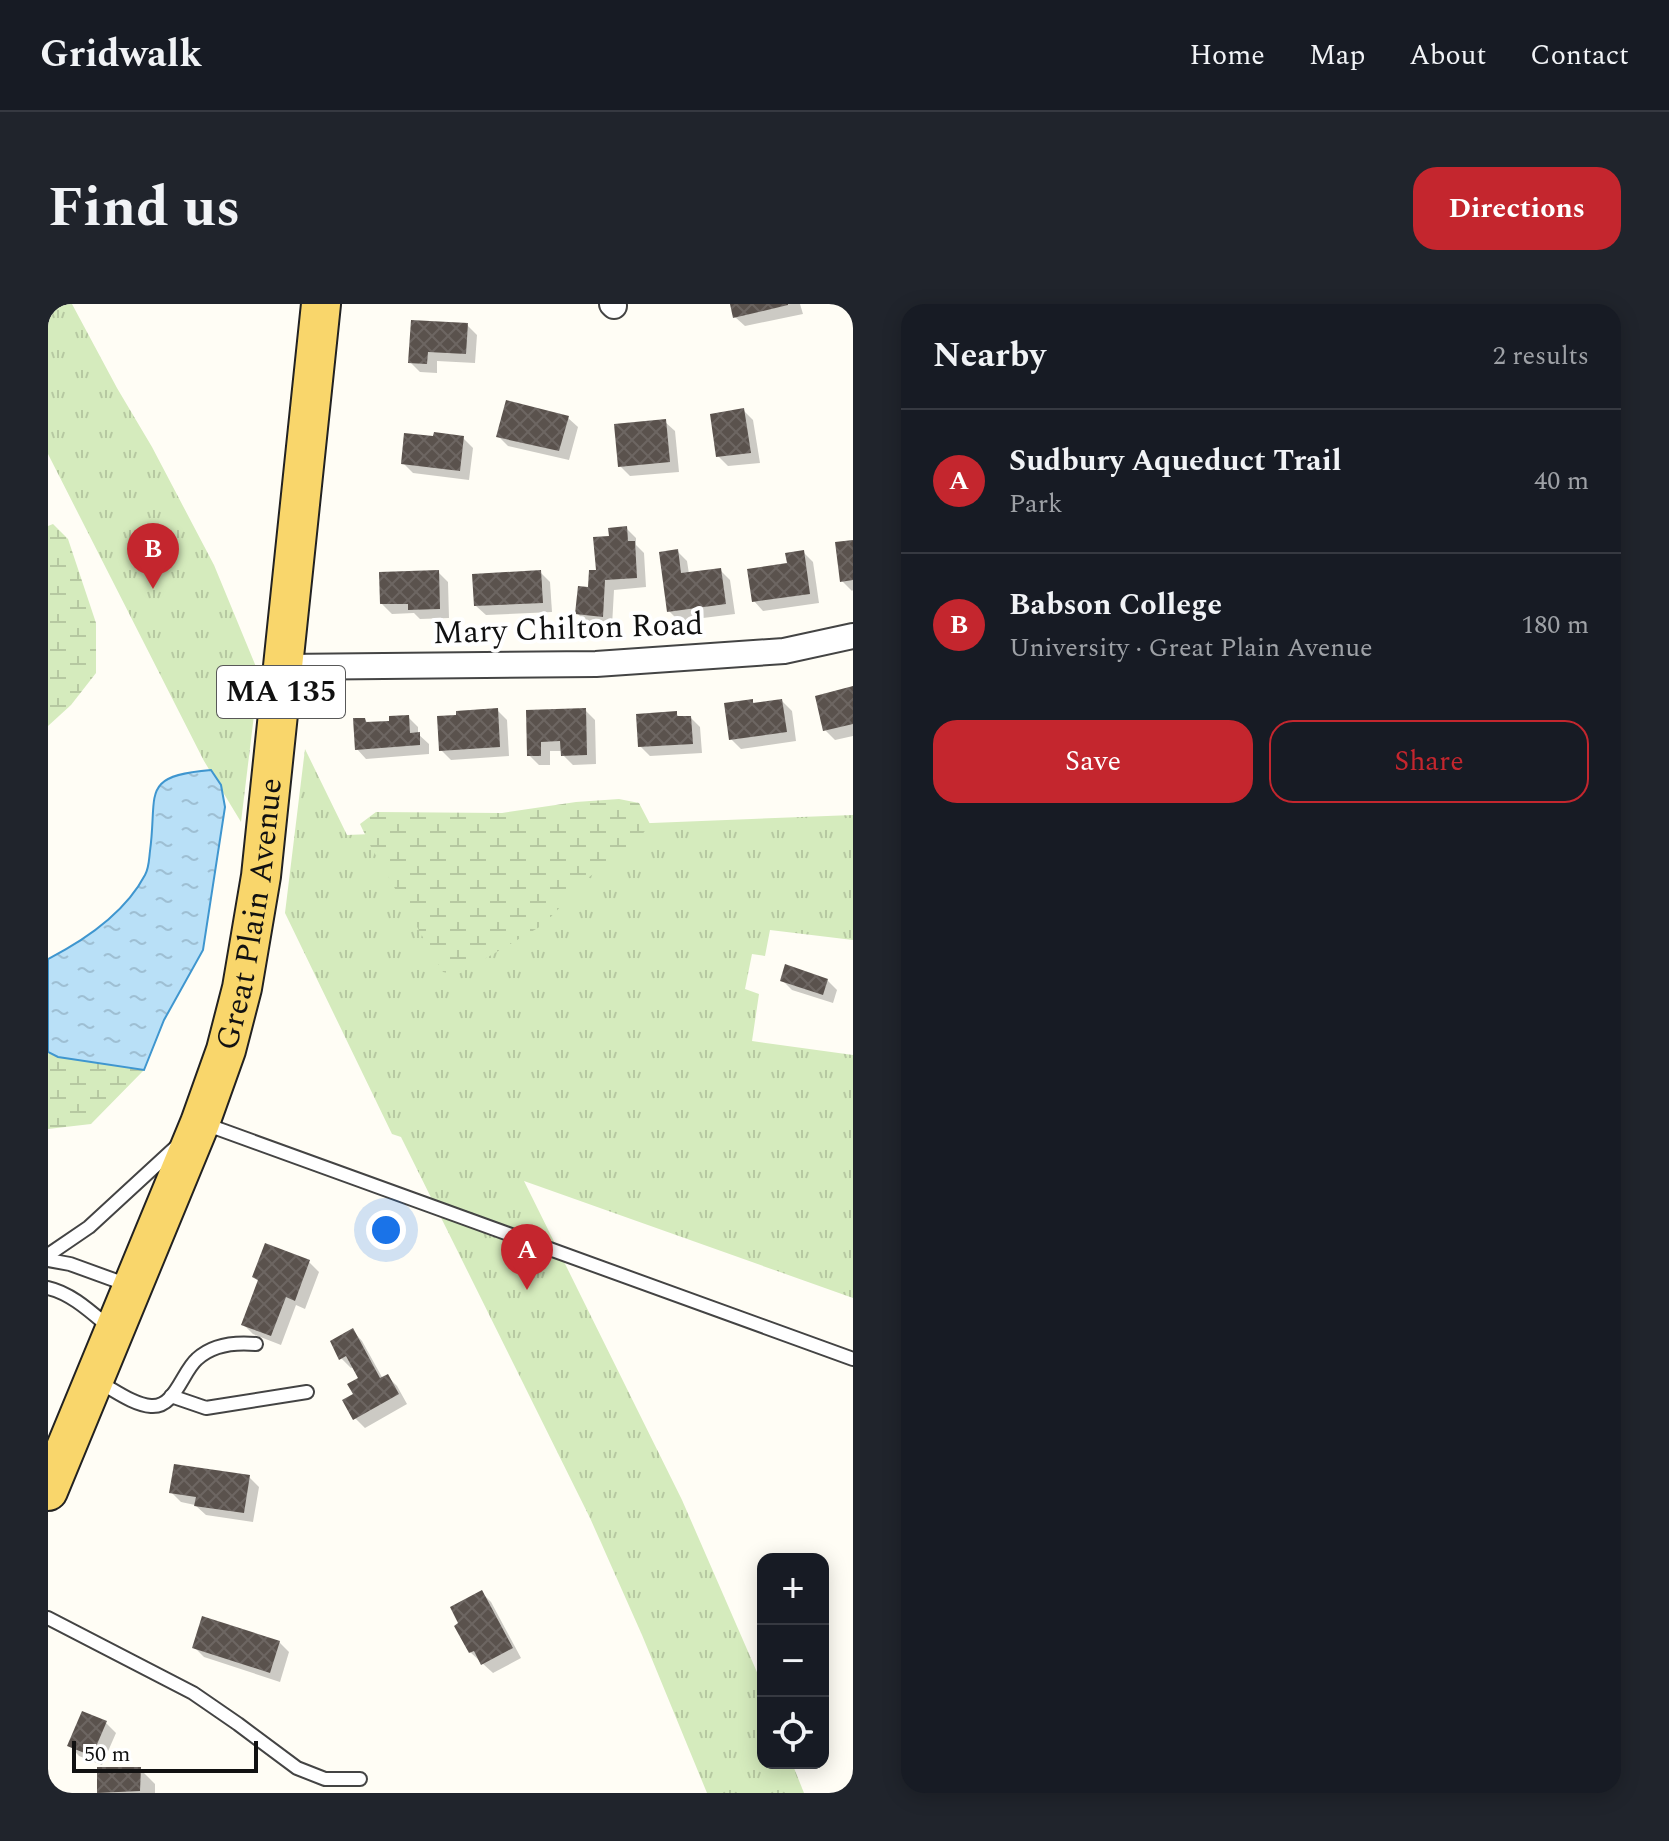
<!DOCTYPE html>
<meta charset="utf-8">
<style>
:root{--surface:#171b24;--page:#20242c;--text:#f1f3f6;--muted:#9ea1a6;--line:#363941;--accent:#c4262e}
body{margin:0;font-family:Spectral,serif;background:var(--page);color:var(--text)}
.controls{position:absolute;right:24px;bottom:24px;display:grid;overflow:hidden;border-radius:16px;box-shadow:0 4px 20px #0003}
.controls button{width:72px;height:72px;display:grid;place-items:center;padding:0;border:0;border-bottom:2px solid var(--line);background:var(--surface);color:var(--text);font:40px sans-serif}
.scale{position:absolute;left:24px;bottom:20px;width:186px;box-sizing:border-box;padding-left:8px;border:4px solid #111;border-top:0;font-size:22px;line-height:28px;white-space:nowrap;color:#111;-webkit-text-stroke:6px #fff;paint-order:stroke}
.you{position:absolute;left:338px;top:926px;width:28px;height:28px;margin:-20px;border:6px solid #fff;border-radius:50%;background:#1a73e8;box-shadow:0 0 0 12px #1a73e833}
.badge{display:grid;place-items:center;width:52px;height:52px;border-radius:50%;background:var(--accent);color:#fff;font-size:26px;font-weight:700}
.pin{position:absolute;translate:-50% -66px;filter:drop-shadow(0 2px 4px #0008)}
.pin::after{content:'';position:absolute;top:42px;width:28px;height:24px;background:inherit;clip-path:polygon(0 0,100% 0,50% 100%)}
.list{margin:0;padding:0;list-style:none}
h2{display:flex;justify-content:space-between;align-items:center;height:104px;margin:0;padding:0 32px;font-size:34px}
h2 small{font-size:26px;font-weight:400;color:var(--muted)}
.list li{display:grid;grid-template-columns:52px 1fr auto;gap:24px;align-items:center;box-sizing:border-box;height:144px;padding:0 32px;border-top:2px solid var(--line)}
.list b{display:block;font-size:30px;white-space:nowrap}
.list p{margin:0;font-size:26px;white-space:nowrap;color:var(--muted)}
.list em{font-size:26px;font-style:normal;color:var(--muted)}
.actions{display:flex;gap:16px;padding:24px 32px}
.actions a{flex:1;padding:18px 0;border:2px solid var(--accent);border-radius:24px;text-align:center;font-size:28px;color:var(--accent)}
.actions .main{background:var(--accent);color:#fff}
.icon{flex:none;width:44px;height:44px;fill:none;stroke:currentColor;stroke-width:2;stroke-linecap:round;stroke-linejoin:round}
.map{position:relative;flex:none;width:805px;height:1489px;overflow:hidden;border-radius:24px}
header{display:flex;align-items:center;gap:48px;box-sizing:border-box;height:112px;padding:0 40px;background:var(--surface);border-bottom:2px solid var(--line)}
header strong{font-size:38px}
nav{display:flex;gap:44px;margin-inline-start:auto;font-size:28px}
.intro{display:flex;align-items:center;justify-content:space-between;box-sizing:border-box;height:192px;padding:0 48px}
h1{margin:0;font-size:56px}
.button{padding:20px 36px;border-radius:24px;background:var(--accent);color:#fff;font-size:28px;font-weight:700}
main{display:flex;gap:48px;padding:0 48px}
aside{flex:1;background:var(--surface);border-radius:24px;box-shadow:0 4px 20px #0003}
.map>svg:first-child{display:block}
.grass{fill:url(#grass-tufts)}
.wetland{fill:url(#wetland-marsh)}
.water{fill:url(#water-ripples);stroke:#3f96cf;stroke-width:2}
.shadow{fill:#0003}
.building{fill:url(#building-cross-hatch)}
.lines{fill:none;stroke-linecap:round;stroke-linejoin:round}
.lane-casing{stroke:#444;stroke-width:16}
.street-casing{stroke:#444;stroke-width:28}
.primary-casing{stroke:#222;stroke-width:42}
.lane{stroke:#fff;stroke-width:12}
.street{stroke:#fff;stroke-width:24}
.primary{stroke:#f9d66b;stroke-width:38}
.labels{text-anchor:middle;dominant-baseline:central;stroke-width:8;stroke-linejoin:round;paint-order:stroke}
.shield{fill:#fff;stroke:#585858;stroke-width:2}
.shield-label{font-size:30px;font-weight:bold;fill:#111}
.street-label{font-size:32px;fill:#111;stroke:#fff}
</style>
<header>
<strong>Gridwalk</strong>
<nav><a>Home</a><a>Map</a><a>About</a><a>Contact</a></nav>
</header>
<div class="intro"><h1>Find us</h1><a class="button">Directions</a></div>
<main>
<div class="map">
<svg width="805" height="1489" viewBox="0 0 805 1489">
<defs>
<pattern id="grass-tufts" width="24" height="20" patternUnits="userSpaceOnUse" patternTransform="scale(2)"><rect width="24" height="20" fill="#d5ebbd"/><path d="M3 7l-1-3M5 7V3M7 7l1-3M15 17l-1-3M17 17v-4M19 17l1-3" fill="none" stroke="#b6c8a1"/></pattern>
<pattern id="wetland-marsh" width="20" height="14" patternUnits="userSpaceOnUse" patternTransform="scale(2)"><rect width="20" height="14" fill="#d5ebbd"/><path d="M1 5h8M5 5V1M11 12h8M15 12V8" fill="none" stroke="#b6c8a1"/></pattern>
<pattern id="water-ripples" width="26" height="14" patternUnits="userSpaceOnUse" patternTransform="scale(2)"><rect width="26" height="14" fill="#b9e0f7"/><path d="M2 4q2-2 4 0t4 0M15 11q2-2 4 0t4 0" fill="none" stroke="#9ebfd3"/></pattern>
<pattern id="building-cross-hatch" width="8" height="8" patternUnits="userSpaceOnUse" patternTransform="scale(2)"><rect width="8" height="8" fill="#5a524d"/><path d="M0 0l8 8M0 8l8-8" fill="none" stroke="#6d6662"/></pattern>
</defs>
<rect width="100%" height="100%" fill="#fffdf5"/>
<g class="grass">
<polygon points="0,0 24,0 69,84 104,143 166,261 211,370 193,518 156,457 0,150"/>
<polygon points="257,445 299,531 805,511 805,636 722,626 717,652 704,650 697,685 711,690 704,737 805,751 805,994 476,877 634,1196 715,1382 715,1459 744,1459 756,1489 659,1489 594,1331 542,1214 353,833 344,830 237,609"/>
</g>
<g class="wetland">
<polygon points="5,220 20,235 48,319 48,369 23,401 0,422 0,222"/>
<polygon points="571,495 591,499 602,520 585,543 541,573 495,621 409,671 395,668 323,543 312,520 328,508 454,509 528,498"/>
<polygon points="0,748 11,753 96,766 43,820 0,825"/>
</g>
<path class="water" d="M163,466L173,481L177,503L155,646L116,716L96,766L10,753L0,748V655C37,636 77,609 97,571C101,564 101,555 102,547C110,489 91,472 163,466Z"/>
<g class="shadow">
<polygon points="684,0 752,0 755,10 697,22 687,13"/>
<polygon points="419,21 429,31 427,59 389,57 389,69 372,68 362,58"/>
<polygon points="695,106 705,116 712,159 680,162 670,152"/>
<polygon points="520,114 530,123 521,156 460,142 450,132"/>
<polygon points="617,118 627,127 631,168 582,172 572,162"/>
<polygon points="415,134 425,144 421,176 365,169 355,159"/>
<polygon points="578,224 588,234 588,241 596,249 598,283 566,286 564,322 539,319 529,309 563,234"/>
<polygon points="805,238 805,286 804,287 794,277"/>
<polygon points="629,247 639,257 641,270 672,266 682,276 687,310 631,317 621,307"/>
<polygon points="755,248 765,258 771,299 715,307 706,297"/>
<polygon points="390,268 400,278 401,314 372,315 366,309 344,310 334,300"/>
<polygon points="492,268 502,278 504,308 438,311 428,302"/>
<polygon points="805,384 805,432 787,436 777,426"/>
<polygon points="704,397 708,401 734,397 744,407 748,437 693,445 683,435"/>
<polygon points="449,406 459,416 461,452 403,456 393,446"/>
<polygon points="537,406 547,416 548,460 525,461 515,451 515,447 502,447 502,461 491,461 481,451 480,408"/>
<polygon points="628,409 632,414 643,414 652,423 654,449 602,452 592,442"/>
<polygon points="360,413 370,423 370,430 381,440 381,450 318,455 309,445 317,416 321,420 344,419"/>
<polygon points="734,676 779,676 789,686 785,699 744,686"/>
<polygon points="261,958 271,968 257,1005 248,1001 233,1041 205,1030 195,1020 211,978 206,973"/>
<polygon points="305,1027 314,1037 335,1075 340,1073 349,1082 359,1100 317,1124 307,1114 308,1091 313,1075 306,1063 303,1064 293,1054"/>
<polygon points="201,1173 211,1183 205,1218 158,1211 147,1201 133,1198 123,1188"/>
<polygon points="433,1288 443,1298 473,1354 445,1369 422,1348"/>
<polygon points="231,1338 241,1348 232,1378 156,1353 146,1343"/>
<polygon points="58,1419 68,1429 54,1461 31,1452 22,1442"/>
<polygon points="51,1465 92,1465 107,1480 107,1489 51,1489"/>
</g>
<g class="building">
<polygon points="682,0 740,0 740,1 685,14"/>
<polygon points="363,16 420,19 418,50 380,48 379,60 360,59"/>
<polygon points="458,96 521,112 511,147 448,133"/>
<polygon points="696,104 703,149 668,153 662,110"/>
<polygon points="618,115 622,158 570,163 566,120"/>
<polygon points="386,128 416,132 412,167 353,160 356,129 385,132"/>
<polygon points="579,222 580,237 587,237 589,274 557,276 555,313 527,310 530,282 540,283 541,266 548,266 545,233 561,232 560,224"/>
<polygon points="805,236 805,276 792,278 787,238"/>
<polygon points="630,245 633,269 673,264 678,300 619,308 611,248"/>
<polygon points="756,246 762,290 704,298 699,265 739,259 737,249"/>
<polygon points="391,266 392,305 360,306 360,300 332,300 331,268"/>
<polygon points="493,266 495,299 426,302 424,270"/>
<polygon points="805,382 805,420 775,427 767,392"/>
<polygon points="705,395 705,399 734,395 739,428 681,436 676,399"/>
<polygon points="450,404 452,443 391,447 389,412 408,411 408,407"/>
<polygon points="538,404 539,451 513,452 512,437 493,438 493,452 479,452 478,406"/>
<polygon points="629,407 629,412 643,412 645,440 590,443 588,410"/>
<polygon points="361,411 362,429 372,428 372,441 307,446 305,414 317,414 318,418 341,417 341,412"/>
<polygon points="737,660 780,675 775,691 732,677"/>
<polygon points="217,939 262,956 247,997 238,993 223,1032 193,1021 210,976 204,973"/>
<polygon points="305,1024 332,1074 340,1070 351,1090 305,1116 294,1096 305,1090 299,1080 310,1074 298,1052 291,1056 282,1037"/>
<polygon points="126,1160 202,1171 196,1209 146,1202 148,1193 121,1189"/>
<polygon points="434,1286 465,1344 433,1361 426,1347 421,1349 406,1322 410,1319 402,1303"/>
<polygon points="154,1312 232,1337 222,1369 144,1344"/>
<polygon points="34,1407 59,1417 44,1452 19,1442"/>
<polygon points="49,1463 93,1463 92,1487 49,1489"/>
</g>
<g class="lines">
<g class="lane-casing">
<g id="lane">
<polyline points="157,820 805,1055"/>
<polyline points="0,951 41,923 129,842"/>
<polyline points="0,956 22,960 80,981"/>
<path d="M0,984C23,989 43,1008 61,1023"/>
<path d="M51,1078C66,1086 86,1101 103,1102C127,1104 134,1068 149,1055C165,1040 186,1038 208,1040"/>
<polyline points="123,1092 158,1104 259,1088"/>
<polyline points="0,1314 145,1389 190,1420 249,1464 277,1475 312,1475"/>
</g>
</g>
<g class="street-casing">
<g id="street">
<polyline points="564,0 566,2"/>
<polyline points="235,363 548,360 736,347 805,332"/>
</g>
</g>
<g class="primary-casing">
<g id="primary">
<path id="s1" d="M0,1187L152,819L178,746L194,684L213,572L273,0"/>
</g>
</g>
<use href="#lane" class="lane"/>
<use href="#street" class="street"/>
<use href="#primary" class="primary"/>
</g>
<g class="labels">
<rect class="shield" x="169" y="362" width="128" height="52" rx="6"/>
<g class="shield-label">
<text x="233" y="388">MA 135</text>
</g>
<g class="street-label">
<text transform="translate(520 325) rotate(-2)">Mary Chilton Road</text>
<text stroke="none"><textPath href="#s1" startOffset="614">Great Plain Avenue</textPath></text>
</g>
</g>
</svg>
<div class="controls">
<button>+</button>
<button>−</button>
<button><svg class="icon" aria-label="locate" viewBox="0 0 24 24"><circle cx="12" cy="12" r="6"/><path d="M12 2v4M12 18v4M2 12h4M18 12h4"/></svg></button>
</div>
<div class="scale">50 m</div>
<div class="you"></div>
<div class="pin badge" style="left:479px;top:986px">A</div>
<div class="pin badge" style="left:105px;top:285px">B</div>
</div>
<aside>
<h2>Nearby<small>2 results</small></h2>
<ul class="list">
<li><span class="badge">A</span><div><b>Sudbury Aqueduct Trail</b><p>Park</p></div><em>40 m</em></li>
<li><span class="badge">B</span><div><b>Babson College</b><p>University · Great Plain Avenue</p></div><em>180 m</em></li>
</ul>
<div class="actions"><a class="main">Save</a><a>Share</a></div>
</aside>
</main>
